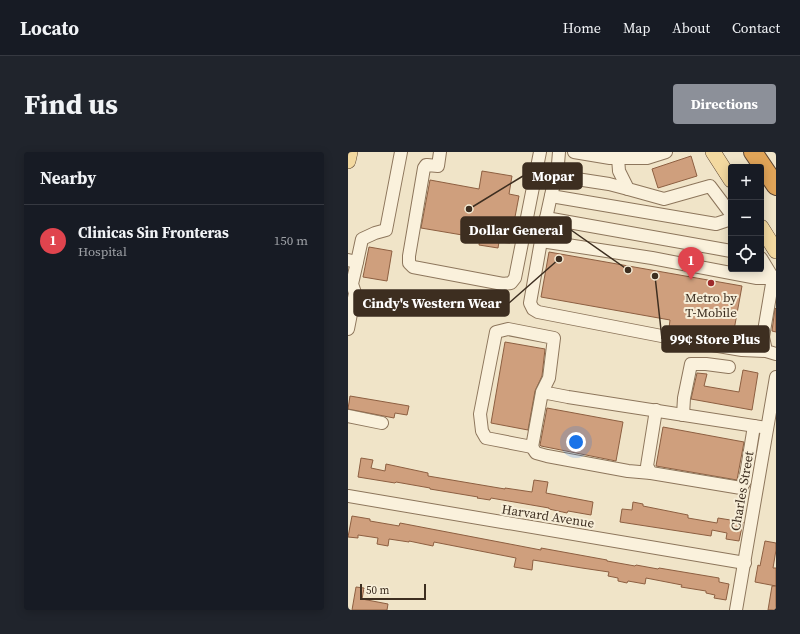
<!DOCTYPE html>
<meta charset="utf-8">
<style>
:root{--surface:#171b24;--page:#20242c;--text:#f1f3f6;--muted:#9ea1a6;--line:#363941;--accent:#8c9099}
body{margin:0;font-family:"Source Serif 4",serif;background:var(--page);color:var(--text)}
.controls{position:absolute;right:12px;top:12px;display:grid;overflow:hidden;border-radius:4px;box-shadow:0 2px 10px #0003}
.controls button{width:36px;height:36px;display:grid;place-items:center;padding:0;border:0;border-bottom:1px solid var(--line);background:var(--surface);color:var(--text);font:20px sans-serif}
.scale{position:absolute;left:12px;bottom:10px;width:66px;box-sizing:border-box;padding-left:4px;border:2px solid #3d2e20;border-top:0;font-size:11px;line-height:14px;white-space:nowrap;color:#3d2e20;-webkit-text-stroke:3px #f7eed8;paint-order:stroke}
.you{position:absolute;left:228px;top:290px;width:14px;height:14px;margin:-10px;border:3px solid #fff;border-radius:50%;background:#1a73e8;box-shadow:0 0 0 6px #1a73e833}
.badge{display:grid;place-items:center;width:26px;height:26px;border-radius:50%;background:var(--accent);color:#fff;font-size:13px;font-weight:700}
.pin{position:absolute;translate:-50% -33px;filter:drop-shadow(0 1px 2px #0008)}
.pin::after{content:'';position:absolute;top:21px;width:14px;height:12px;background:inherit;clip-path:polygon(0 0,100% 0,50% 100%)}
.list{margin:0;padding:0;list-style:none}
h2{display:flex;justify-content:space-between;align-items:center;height:52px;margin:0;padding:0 16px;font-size:17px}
h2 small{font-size:13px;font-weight:400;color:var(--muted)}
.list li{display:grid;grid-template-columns:26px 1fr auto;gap:12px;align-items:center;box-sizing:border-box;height:72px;padding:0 16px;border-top:1px solid var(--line)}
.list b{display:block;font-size:15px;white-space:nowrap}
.list p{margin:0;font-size:13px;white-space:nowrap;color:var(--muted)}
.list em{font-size:13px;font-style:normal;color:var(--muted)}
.icon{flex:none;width:22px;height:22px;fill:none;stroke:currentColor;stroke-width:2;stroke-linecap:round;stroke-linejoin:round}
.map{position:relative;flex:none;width:428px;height:458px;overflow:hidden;border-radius:4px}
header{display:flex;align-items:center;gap:24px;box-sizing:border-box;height:56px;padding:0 20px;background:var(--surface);border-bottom:1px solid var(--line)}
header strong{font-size:19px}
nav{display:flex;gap:22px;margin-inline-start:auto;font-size:14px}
.intro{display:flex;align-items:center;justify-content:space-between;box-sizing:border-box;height:96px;padding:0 24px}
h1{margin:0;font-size:28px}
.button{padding:10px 18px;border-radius:4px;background:var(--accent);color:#fff;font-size:14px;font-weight:700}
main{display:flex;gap:24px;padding:0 24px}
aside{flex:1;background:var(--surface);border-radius:4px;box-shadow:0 2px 10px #0003}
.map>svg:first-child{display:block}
.building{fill:#cf9f7d;stroke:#8d5f41}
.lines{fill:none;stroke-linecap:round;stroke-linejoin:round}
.minor-casing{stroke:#8d765c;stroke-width:14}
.major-casing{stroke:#5b4430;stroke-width:16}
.highway-casing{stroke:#5b4430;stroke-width:20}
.minor{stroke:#faf1dc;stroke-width:12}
.major{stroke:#f3d9a0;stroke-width:15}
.highway{stroke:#e0a458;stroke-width:18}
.poi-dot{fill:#9e2a2b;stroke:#f7eed8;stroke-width:1.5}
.labels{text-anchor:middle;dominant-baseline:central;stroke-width:4;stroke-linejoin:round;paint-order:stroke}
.poi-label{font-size:13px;fill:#3d2e20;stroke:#f7eed8}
.street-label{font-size:13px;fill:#3d2e20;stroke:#f7eed8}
.leader{fill:none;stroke:#3d2e20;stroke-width:1.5}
.callout-dot{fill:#3d2e20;stroke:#f7eed8;stroke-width:1.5}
.callout{fill:#3d2e20;stroke:#3d2e20;stroke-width:1.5}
.callout-label{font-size:14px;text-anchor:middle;font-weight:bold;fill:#fff}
</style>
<header>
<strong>Locato</strong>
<nav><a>Home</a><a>Map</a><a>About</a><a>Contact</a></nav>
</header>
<div class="intro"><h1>Find us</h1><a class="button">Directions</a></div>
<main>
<aside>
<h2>Nearby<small></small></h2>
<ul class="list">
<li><span class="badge" style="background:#e0444e">1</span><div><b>Clinicas Sin Fronteras</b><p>Hospital</p></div><em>150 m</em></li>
</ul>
</aside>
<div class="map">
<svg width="428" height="458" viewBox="0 0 428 458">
<rect width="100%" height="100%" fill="#f0e4c8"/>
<g class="building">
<polygon points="343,4 349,24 310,36 304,17"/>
<polygon points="134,19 164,24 161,42 171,44 162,91 151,90 150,96 131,93 132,86 73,76 82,28 131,37"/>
<polygon points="21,95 44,99 39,129 15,125"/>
<polygon points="201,100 394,134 384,189 345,182 346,180 321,176 322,168 193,145"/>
<polygon points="427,156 428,157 428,180 424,179"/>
<polygon points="157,190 197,197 194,224 187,239 180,278 143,271"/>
<polygon points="395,218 410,221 404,258 343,247 349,221 359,222 356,234 391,240"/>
<polygon points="2,244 61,254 59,263 47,261 46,266 0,257"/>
<polygon points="199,256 275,270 268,309 193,294 192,293"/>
<polygon points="315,275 396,290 389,328 308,314"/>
<polygon points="13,306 25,308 23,316 37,319 38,312 80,321 80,324 157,337 157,336 184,340 186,328 200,330 198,341 245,350 243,363 220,359 219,361 201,357 201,356 143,346 142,348 129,346 130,345 82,337 82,336 48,330 47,331 10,325"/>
<polygon points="285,350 295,352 295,354 340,363 340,366 369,371 370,366 395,370 391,389 378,387 379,381 364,378 363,384 272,370 274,357 284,358"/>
<polygon points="4,364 22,367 22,369 51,374 52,371 193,398 193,396 259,408 259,409 287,414 288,413 310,417 311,416 371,426 371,430 381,432 378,448 366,446 367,443 358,441 358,439 333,435 334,433 298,426 297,432 280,429 279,431 270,429 270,426 260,424 261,420 234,416 185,408 184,418 166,415 168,406 86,390 85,394 61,389 61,390 41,387 40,394 29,392 30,386 10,383 10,386 0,385"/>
<polygon points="417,389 428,391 428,398 425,416 428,416 428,434 407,430 410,413 412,414"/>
<polygon points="424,434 428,434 428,458 420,458"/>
<polygon points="8,435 16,436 14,447 40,452 39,458 4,458"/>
</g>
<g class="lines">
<g class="minor-casing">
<g id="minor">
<polyline points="92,0 90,14 79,13 78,13 76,16 61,104 61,111 65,115 155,132 163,131 167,126 192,0"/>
<polyline points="211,0 209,24 204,39 193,89 182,151 185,157 190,160 329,187 394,198 418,199"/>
<polyline points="226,0 262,6 299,6 318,0"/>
<polyline points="270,6 271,19 280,37 316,47 362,34 383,62"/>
<polyline points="209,24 261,32 280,37"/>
<polyline points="203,44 368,72 383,67"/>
<polyline points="198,66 383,99"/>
<polyline points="193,89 304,106 409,126 425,126"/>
<polyline points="413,106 425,126"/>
<polyline points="0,108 9,110 14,87 27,81 38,78 53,0"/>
<polyline points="428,125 425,126 415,185 418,199 428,202"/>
<polyline points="0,177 7,141 4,132 9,110"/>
<polyline points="194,240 201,226 206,186 160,177 148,180 132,262 134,279 138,286 184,295 194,240 220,245 419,276"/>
<polyline points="308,258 299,314 303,321 393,336 397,329 406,274"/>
<polyline points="335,263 336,246 343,212 358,212 381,215"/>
<polyline points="0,264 34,271"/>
<polyline points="184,295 188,301 199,304 280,319 303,321"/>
<polyline points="0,344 397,411"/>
<polyline points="388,458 428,225"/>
</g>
</g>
<g class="major-casing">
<g id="major">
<polyline points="365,0 383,28"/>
<polyline points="0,9 2,0"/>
<polyline points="413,75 428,99"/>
</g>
</g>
<g class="highway-casing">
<polyline id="highway" points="405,0 428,34"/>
</g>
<use href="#minor" class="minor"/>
<use href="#major" class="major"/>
<use href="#highway" class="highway"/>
</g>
<circle class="poi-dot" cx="363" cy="131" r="4"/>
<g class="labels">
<g class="poi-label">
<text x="363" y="145">Metro by<tspan x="363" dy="15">T-Mobile</tspan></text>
</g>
<g class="street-label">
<text transform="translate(394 339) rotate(-80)">Charles Street</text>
<text transform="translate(200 364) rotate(9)">Harvard Avenue</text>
</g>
</g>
<path class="leader" d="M121 57L175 24M280 118L223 78M211 107L161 151M307 124L314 187"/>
<g class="callout-dot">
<circle cx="121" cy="57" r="4"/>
<circle cx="280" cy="118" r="4"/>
<circle cx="211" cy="107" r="4"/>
<circle cx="307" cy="124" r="4"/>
</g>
<g class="callout">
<rect x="175" y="11" width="59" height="26" rx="4"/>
<rect x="113" y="65" width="110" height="26" rx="4"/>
<rect x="6" y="138" width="155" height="26" rx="4"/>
<rect x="314" y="174" width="107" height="26" rx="4"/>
</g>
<g class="callout-label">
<text x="205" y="29">Mopar</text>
<text x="168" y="83">Dollar General</text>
<text x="84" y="156">Cindy's Western Wear</text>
<text x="367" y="192">99¢ Store Plus</text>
</g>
</svg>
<div class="controls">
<button>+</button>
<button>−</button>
<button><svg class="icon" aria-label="locate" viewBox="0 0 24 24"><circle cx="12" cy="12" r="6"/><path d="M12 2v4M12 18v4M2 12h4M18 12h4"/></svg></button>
</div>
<div class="scale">50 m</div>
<div class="you"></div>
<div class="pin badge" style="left:343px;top:128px;background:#e0444e">1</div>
</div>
</main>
